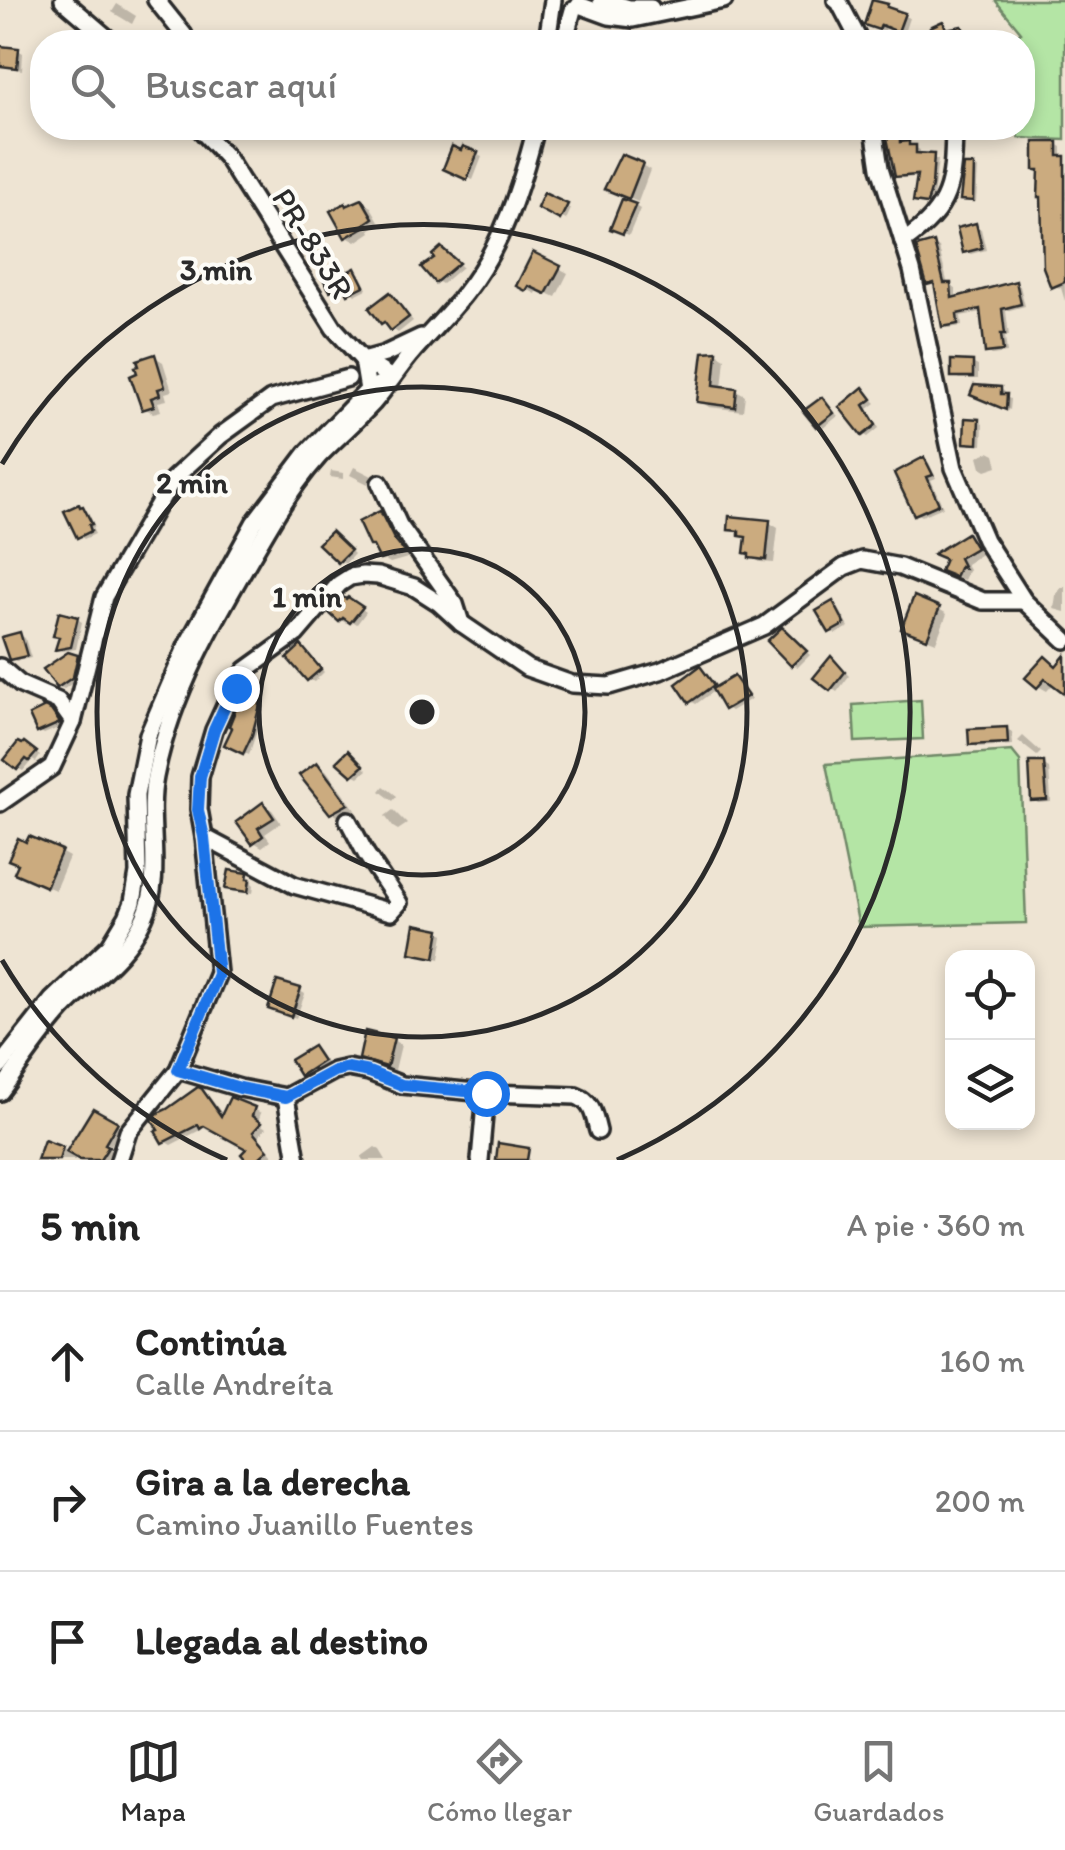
<!DOCTYPE html>
<html lang="es">
<meta charset="utf-8">
<style>
:root{--surface:#fff;--page:#f2f2f2;--text:#222;--muted:#767676;--line:#e0e0e0;--accent:#2b2b2b}
body{margin:0;font-family:Itim,sans-serif;background:var(--page);color:var(--text)}
.controls{position:absolute;right:30px;bottom:30px;display:grid;overflow:hidden;border-radius:20px;box-shadow:0 5px 15px #0003}
.controls button{width:90px;height:90px;display:grid;place-items:center;padding:0;border:0;border-bottom:2px solid var(--line);background:var(--surface);color:var(--text);font:50px sans-serif}
.stop{position:absolute;width:30px;height:30px;margin:-22px;border:8px solid #1a73e8;border-radius:50%;background:#fff}
.stop.end{background:#1a73e8;border-color:#fff;box-shadow:0 2px 10px #0008}
.list{margin:0;padding:0;list-style:none}
h2{display:flex;justify-content:space-between;align-items:center;height:130px;margin:0;padding:0 40px;font-size:42px}
h2 small{font-size:32px;font-weight:400;color:var(--muted)}
.list li{display:grid;grid-template-columns:65px 1fr auto;gap:30px;align-items:center;box-sizing:border-box;height:140px;padding:0 40px;border-top:2px solid var(--line)}
.list b{display:block;font-size:38px;white-space:nowrap}
.list p{margin:0;font-size:32px;white-space:nowrap;color:var(--muted)}
.list em{font-size:32px;font-style:normal;color:var(--muted)}
.icon{flex:none;width:55px;height:55px;fill:none;stroke:currentColor;stroke-width:2;stroke-linecap:round;stroke-linejoin:round}
.map{position:relative;flex:none;width:1065px;height:1160px;overflow:hidden}
.search{position:absolute;background:var(--surface);box-shadow:0 5px 15px #0003;left:30px;right:30px;top:30px;height:110px;display:flex;align-items:center;gap:25px;box-sizing:border-box;padding:0 35px;border-radius:40px;color:var(--muted);font-size:38px}
.sheet{height:550px;background:var(--surface)}
nav{display:flex;justify-content:space-around;align-items:center;box-sizing:border-box;height:140px;border-top:2px solid var(--line);background:var(--surface);font-size:28px;color:var(--muted)}
nav a{display:grid;justify-items:center;gap:5px}
nav .on{color:var(--accent)}
.map>svg:first-child{display:block}
.green{fill:#b4e5a5;stroke:#708868;stroke-width:2.5}
.shadow{fill:#0003}
.building{fill:#cbab7f;stroke:#2b2b2b;stroke-width:2.5}
.lines{fill:none;stroke-linecap:round;stroke-linejoin:round}
.minor-casing{stroke:#2b2b2b;stroke-width:22}
.minor{stroke:#fdfcf7;stroke-width:15}
.route{stroke:#1a73e8;stroke-width:12}
.ring{fill:none;stroke:#2b2b2b;stroke-width:5}
.labels{text-anchor:middle;dominant-baseline:central;stroke-width:8;stroke-linejoin:round;paint-order:stroke}
.street-label{font-size:32px;fill:#2b2b2b;stroke:#fdfcf7}
.centre{fill:#2b2b2b;stroke:#fdfcf7;stroke-width:5}
.ring-label{font-size:30px;text-anchor:middle;font-weight:bold;fill:#2b2b2b;stroke:#fdfcf7;stroke-width:8;stroke-linejoin:round;paint-order:stroke}
</style>
<div class="map">
<svg width="1065" height="1160" viewBox="0 0 1065 1160">
<rect width="100%" height="100%" fill="#eee4d3"/>
<filter id="ink" filterUnits="userSpaceOnUse"><feTurbulence type="fractalNoise" baseFrequency=".01" numOctaves="2"/><feDisplacementMap in="SourceGraphic" scale="20" xChannelSelector="R" yChannelSelector="G"/><feConvolveMatrix kernelMatrix="1 2 1 2 8 2 1 2 1" color-interpolation-filters="sRGB"/></filter>
<g filter="url(#ink)">
<g class="green">
<polygon points="995,0 1065,0 1065,140 1019,138 1018,128 1022,128 1022,42 1015,42 1015,36 1021,32"/>
<polygon points="921,700 923,739 855,742 853,705"/>
<polygon points="1012,751 1020,761 1026,923 859,927 826,764"/>
</g>
<g class="shadow">
<polygon points="117,4 136,16 132,24 112,12"/>
<polygon points="887,6 892,9 892,11 909,18 904,33 886,26 885,31 872,27"/>
<polygon points="943,24 950,31 962,28 967,32 972,42 939,42 933,28"/>
<polygon points="0,48 18,50 23,53 22,70 0,66"/>
<polygon points="252,128 269,128 259,134"/>
<polygon points="493,128 514,128 511,134"/>
<polygon points="899,130 904,133 904,144 908,144 920,150 920,156 938,160 932,205 916,201 919,177 902,178 897,175"/>
<polygon points="1057,144 1062,147 1062,157 1065,159 1065,301 1061,288 1053,286"/>
<polygon points="464,149 482,157 473,180 451,171"/>
<polygon points="642,165 650,170 638,202 616,193"/>
<polygon points="974,167 978,169 976,202 963,198"/>
<polygon points="546,196 571,209 566,220 540,207"/>
<polygon points="362,202 371,207 380,223 370,230 371,232 356,242 347,237 348,208"/>
<polygon points="635,206 640,209 629,235 618,231"/>
<polygon points="976,226 981,229 986,250 971,254 965,251"/>
<polygon points="934,245 939,248 948,285 956,288 956,299 1015,284 1020,286 1025,306 1006,311 1009,336 1005,336 1007,353 992,355 987,352 982,312 961,316 962,326 949,328 944,325 937,286 929,283"/>
<polygon points="447,253 462,267 442,284 437,281"/>
<polygon points="534,255 568,273 556,297 538,289 536,294 519,285"/>
<polygon points="355,271 360,274 367,289 355,295 348,288 337,293 332,290 341,278"/>
<polygon points="390,295 395,298 413,321 398,333 383,322"/>
<polygon points="717,353 725,358 722,388 736,390 745,395 743,411 709,407 701,402"/>
<polygon points="155,357 163,362 172,391 165,393 167,400 158,402 161,411 153,413 144,408"/>
<polygon points="972,363 978,366 978,379 959,379 954,376"/>
<polygon points="1001,389 1005,392 1004,397 1011,399 1010,410 974,394"/>
<polygon points="863,390 876,403 868,409 879,428 868,437 863,434"/>
<polygon points="822,400 838,416 823,428 818,425"/>
<polygon points="978,421 983,424 982,445 972,445 966,442"/>
<polygon points="989,452 995,455 998,466 986,470 981,467 978,456"/>
<polygon points="924,460 929,463 936,478 931,480 943,507 922,516 916,513"/>
<polygon points="354,467 372,476 368,484 350,475"/>
<polygon points="331,471 343,473 343,479 330,477"/>
<polygon points="79,506 88,512 95,527 92,528 95,534 84,539 79,536"/>
<polygon points="380,514 389,519 402,546 411,557 390,563 382,558"/>
<polygon points="770,523 778,528 774,563 760,562 752,557 748,538 731,528"/>
<polygon points="967,536 976,541 983,553 966,564 969,569 964,580 951,575"/>
<polygon points="337,537 354,554 345,564 340,561"/>
<polygon points="1062,587 1065,587 1065,612 1054,609 1056,595"/>
<polygon points="354,603 366,612 357,624 349,619 346,623 341,620"/>
<polygon points="833,604 838,607 849,627 836,634 831,632"/>
<polygon points="939,609 947,614 936,642 913,633"/>
<polygon points="77,619 82,622 76,649 62,651 58,649 62,638"/>
<polygon points="787,633 810,655 798,667 792,664"/>
<polygon points="19,635 25,638 31,658 16,661 11,658"/>
<polygon points="302,648 324,672 314,682 309,679"/>
<polygon points="77,658 82,661 77,680 64,689 58,686"/>
<polygon points="832,659 849,676 837,692 817,678"/>
<polygon points="1046,659 1057,666 1065,660 1065,691 1055,682 1047,691 1038,686"/>
<polygon points="701,669 706,672 717,688 734,678 739,681 751,699 731,711 726,708 715,690 696,704 691,701"/>
<polygon points="246,697 265,706 249,755 227,744"/>
<polygon points="45,710 56,716 63,726 44,734 39,731"/>
<polygon points="1007,729 1012,732 1013,745 977,747 972,744"/>
<polygon points="1023,736 1041,752 1037,756 1018,741"/>
<polygon points="30,748 40,756 36,762 32,760 23,771 18,768"/>
<polygon points="353,756 367,770 359,777 353,774"/>
<polygon points="317,765 326,770 355,809 341,818 332,813"/>
<polygon points="1044,765 1049,768 1051,802 1038,803 1033,800"/>
<polygon points="384,786 397,796 393,801 380,791"/>
<polygon points="263,805 272,810 281,823 265,834 270,841 262,847 254,842"/>
<polygon points="393,810 407,824 398,830 393,827 385,816"/>
<polygon points="60,852 69,857 55,890 25,877"/>
<polygon points="248,876 253,879 252,883 254,885 253,893 228,888"/>
<polygon points="439,931 444,934 440,959 413,952"/>
<polygon points="300,991 305,994 296,1018 276,1011"/>
<polygon points="393,1040 401,1045 395,1070 371,1062 362,1057"/>
<polygon points="313,1048 318,1051 327,1065 307,1077 302,1074"/>
<polygon points="198,1090 208,1095 224,1116 254,1109 261,1113 258,1122 266,1128 258,1137 273,1155 267,1160 250,1160 250,1149 212,1128 209,1131 204,1128 171,1145 164,1141"/>
<polygon points="94,1112 122,1127 111,1145 95,1136 93,1140 112,1151 107,1160 43,1160 45,1144 69,1151"/>
<polygon points="375,1147 380,1150 386,1160 363,1160 361,1157"/>
</g>
<g class="building">
<polygon points="872,0 888,4 887,7 905,13 898,32 881,25 879,30 864,25"/>
<polygon points="943,21 946,29 962,26 968,39 961,42 936,42 930,27"/>
<polygon points="0,46 19,48 17,68 0,66"/>
<polygon points="885,128 900,128 900,142 909,141 909,145 916,145 916,153 934,154 932,186 927,204 913,202 917,175 895,177"/>
<polygon points="1034,142 1058,142 1058,156 1065,156 1065,282 1051,288 1043,267 1041,197 1038,197 1039,170 1034,170"/>
<polygon points="452,146 461,150 463,146 478,152 467,180 443,169"/>
<polygon points="621,154 643,163 629,199 604,189"/>
<polygon points="964,165 974,165 973,201 960,200"/>
<polygon points="544,193 568,204 560,220 537,208"/>
<polygon points="362,199 373,218 363,225 364,227 345,238 330,211 345,203 346,206"/>
<polygon points="622,199 636,204 623,234 610,229"/>
<polygon points="976,223 982,248 963,253 957,228"/>
<polygon points="934,242 944,283 951,283 952,298 1016,281 1021,304 1002,309 1005,334 1001,334 1003,351 985,353 980,309 957,314 958,324 942,327 934,283 927,285 916,247"/>
<polygon points="441,247 459,263 435,283 421,267 434,258 432,255"/>
<polygon points="533,252 561,266 546,294 529,286 526,291 516,286"/>
<polygon points="355,268 364,286 348,294 344,286 330,291 323,279 336,272 339,276"/>
<polygon points="390,292 409,317 391,331 384,322 381,324 369,308"/>
<polygon points="717,351 714,385 737,388 735,407 697,402 703,352"/>
<polygon points="155,354 165,387 158,389 160,395 151,398 154,406 142,410 130,376 137,373 135,367 139,366 137,360"/>
<polygon points="951,360 973,361 973,377 951,377"/>
<polygon points="974,385 1001,387 1001,394 1007,394 1006,410 970,395"/>
<polygon points="863,387 872,399 864,405 876,425 862,436 839,407"/>
<polygon points="822,397 834,413 816,427 803,411"/>
<polygon points="965,418 979,419 978,444 964,443"/>
<polygon points="924,457 933,475 927,477 939,504 914,515 894,473"/>
<polygon points="79,504 80,507 83,506 92,524 89,525 91,531 77,538 64,511"/>
<polygon points="380,511 394,539 405,553 380,560 373,546 369,546 358,522"/>
<polygon points="729,516 770,520 766,560 749,558 749,554 744,553 746,537 739,536 739,531 728,530"/>
<polygon points="331,531 351,550 338,563 318,544"/>
<polygon points="967,533 976,548 959,558 964,568 960,566 955,577 940,571 945,559 933,554"/>
<polygon points="914,596 940,607 927,639 901,629"/>
<polygon points="343,597 346,599 348,597 363,607 350,623 343,618 339,622 329,613"/>
<polygon points="833,601 845,624 829,633 816,611"/>
<polygon points="59,612 78,617 71,647 55,650 59,637 53,636"/>
<polygon points="782,627 807,651 791,666 767,641"/>
<polygon points="20,632 27,656 9,660 1,637"/>
<polygon points="301,645 321,669 307,681 287,658"/>
<polygon points="68,652 78,655 73,677 57,688 43,669"/>
<polygon points="1065,655 1065,694 1045,679 1037,688 1025,678 1045,656 1056,666"/>
<polygon points="831,656 845,672 830,691 813,678"/>
<polygon points="700,666 714,685 689,703 676,684"/>
<polygon points="734,676 748,696 724,710 712,689"/>
<polygon points="245,694 261,701 252,735 243,754 224,745 232,728 229,726 235,711"/>
<polygon points="42,706 51,710 60,723 37,733 29,715 43,708"/>
<polygon points="1007,727 1008,743 969,745 968,729"/>
<polygon points="18,742 22,744 24,742 37,752 29,761 26,759 17,770 4,760"/>
<polygon points="348,750 363,766 352,776 336,762"/>
<polygon points="317,762 348,804 330,814 299,775"/>
<polygon points="1029,762 1044,762 1047,800 1031,801"/>
<polygon points="263,802 274,818 258,828 263,836 252,844 236,822"/>
<polygon points="29,836 62,850 46,887 14,873 18,864 8,860 18,838 26,842"/>
<polygon points="229,870 248,873 247,879 250,879 248,892 225,889"/>
<polygon points="415,924 440,929 435,958 410,953"/>
<polygon points="277,981 301,988 291,1017 268,1009"/>
<polygon points="365,1031 394,1038 387,1067 359,1059"/>
<polygon points="313,1046 323,1061 300,1076 290,1060"/>
<polygon points="198,1087 202,1089 221,1116 230,1097 255,1107 252,1116 261,1123 253,1132 268,1150 257,1160 246,1160 241,1154 246,1149 204,1126 200,1129 198,1125 162,1143 155,1131 158,1130 152,1120 158,1113 167,1109"/>
<polygon points="93,1108 118,1122 105,1144 109,1146 100,1160 80,1160 66,1152"/>
<polygon points="44,1140 63,1147 59,1160 37,1160"/>
<polygon points="498,1143 529,1148 527,1160 496,1160"/>
</g>
<g class="lines">
<g class="minor-casing">
<g id="minor">
<polyline points="63,0 112,42"/>
<polyline points="156,0 184,35 183,42"/>
<polyline points="601,0 629,8 651,8"/>
<polyline points="836,0 839,2 860,42"/>
<polyline points="579,5 609,16 633,19 724,0"/>
<polyline points="547,42 553,0"/>
<polyline points="564,42 573,10"/>
<polyline points="199,128 227,158 334,328 363,360 392,378"/>
<polyline points="874,128 880,168 912,270 954,468 985,540 1024,601 1065,640"/>
<path d="M903,242C952,208 953,184 954,128"/>
<polyline points="368,390 363,360 385,354 421,337"/>
<polyline points="380,483 399,525 455,604 461,623"/>
<polyline points="0,667 21,685 58,701 73,722"/>
<polyline points="0,803 52,767 73,722 104,597 173,479 220,436 271,399 348,378"/>
<polyline points="204,837 294,885 391,912 399,903 366,854 348,820"/>
<polyline points="0,1066 52,1000 110,945 127,917 133,902 138,873 136,795 148,735 187,645 254,523 307,453 368,390 388,380"/>
<path d="M178,1070L240,1088L286,1097L334,1071L348,1068L369,1072L402,1085L486,1093L576,1096C593,1102 594,1116 598,1131"/>
<path d="M0,1092C21,1064 40,1034 64,1008C93,978 126,957 144,918C164,875 146,823 155,777C172,688 222,607 267,530C282,504 299,478 319,456C337,438 356,421 373,403C386,388 397,371 410,355C428,334 448,315 465,293C503,245 521,186 536,128"/>
<polyline points="286,1097 297,1160"/>
<polyline points="119,1160 128,1132 178,1070 218,973 204,837 199,809 200,777 214,730 226,704 246,670 296,634 339,584 350,577 363,575 378,576 414,587 439,603 461,623 527,668 572,684 609,686 660,671 764,626 844,567 862,560 900,567 983,601 1024,601"/>
<polyline points="480,1160 486,1093"/>
</g>
</g>
<use href="#minor" class="minor"/>
</g>
</g>
<g class="lines" filter="url(#ink)">
<polyline class="route" points="236,688 226,704 214,730 200,777 198,810 204,837 218,974 178,1070 240,1088 286,1097 334,1071 348,1068 369,1072 402,1085 486,1093"/>
</g>
<g class="ring">
<circle cx="422" cy="712" r="163"/>
<circle cx="422" cy="712" r="325"/>
<path d="M227 1160A488 488 0 0 1 2 960M2 464A488 488 0 1 1 617 1160"/>
</g>
<g class="labels">
<g class="street-label">
<text transform="translate(313 243) rotate(58)">PR-833R</text>
</g>
</g>
<circle cx="422" cy="712" r="15" class="centre"/>
<g class="ring-label">
<text x="216" y="280">3 min</text>
<text x="192" y="493">2 min</text>
<text x="307" y="607">1 min</text>
</g>
</svg>
<div class="controls">
<button><svg class="icon" aria-label="locate" viewBox="0 0 24 24"><circle cx="12" cy="12" r="6"/><path d="M12 2v4M12 18v4M2 12h4M18 12h4"/></svg></button>
<button><svg class="icon" aria-label="layers" viewBox="0 0 24 24"><path d="M12 4l9 5-9 5-9-5zM3 14l9 5 9-5"/></svg></button>
</div>
<div class="stop" style="left:486px;top:1093px"></div>
<div class="stop end" style="left:236px;top:688px"></div>
<div class="search"><svg class="icon" aria-label="search" viewBox="0 0 24 24"><circle cx="10" cy="10" r="6"/><path d="M15 15l6 6"/></svg>Buscar aquí</div>
</div>
<section class="sheet">
<h2>5 min<small>A pie · 360 m</small></h2>
<ul class="list">
<li><svg class="icon" aria-label="ahead" viewBox="0 0 24 24"><path d="M12 20V5M6 11l6-6 6 6"/></svg><div><b>Continúa</b><p>Calle Andreíta</p></div><em>160 m</em></li>
<li><svg class="icon" aria-label="right" viewBox="0 0 24 24"><path d="M7 20v-9h11M14 6l5 5-5 5"/></svg><div><b>Gira a la derecha</b><p>Camino Juanillo Fuentes</p></div><em>200 m</em></li>
<li><svg class="icon" aria-label="arrive" viewBox="0 0 24 24"><path d="M6 21V4h12l-3 4 3 4H6"/></svg><div><b>Llegada al destino</b></div></li>
</ul>
</section>
<nav>
<a class="on"><svg class="icon" aria-label="map" viewBox="0 0 24 24"><path d="M3 6l6-2 6 2 6-2v14l-6 2-6-2-6 2zM9 4v14M15 6v14"/></svg>Mapa</a>
<a><svg class="icon" aria-label="directions" viewBox="0 0 24 24"><path d="M12 3l9 9-9 9-9-9zM9 14v-3h6M13 9l2 2-2 2"/></svg>Cómo llegar</a>
<a><svg class="icon" aria-label="saved" viewBox="0 0 24 24"><path d="M7 4h10v16l-5-4-5 4z"/></svg>Guardados</a>
</nav>
